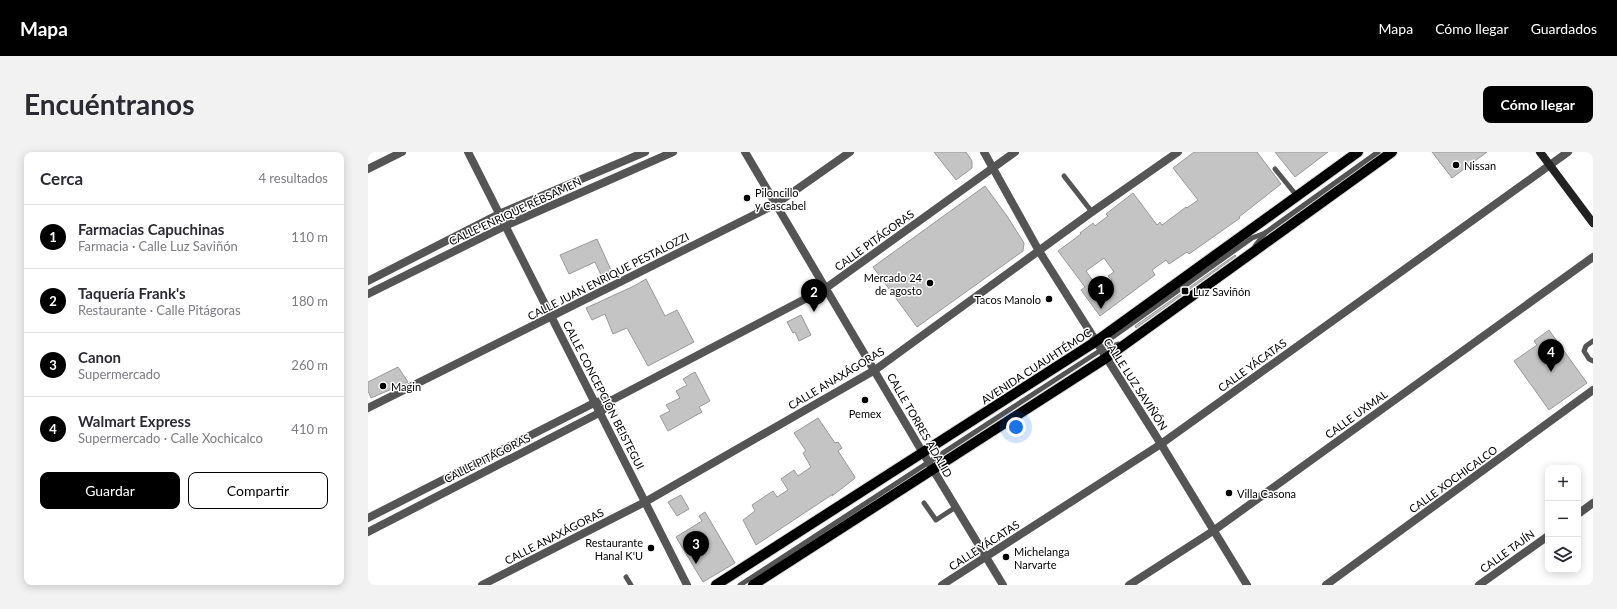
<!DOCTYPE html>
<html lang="es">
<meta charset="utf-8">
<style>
:root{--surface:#fff;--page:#f2f2f3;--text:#2b2b33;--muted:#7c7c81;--line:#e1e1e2;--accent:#000}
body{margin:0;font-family:Lato,sans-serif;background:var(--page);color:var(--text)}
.controls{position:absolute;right:12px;bottom:12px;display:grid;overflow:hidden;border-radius:8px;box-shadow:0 2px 10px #0003}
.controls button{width:36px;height:36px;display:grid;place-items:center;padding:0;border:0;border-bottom:1px solid var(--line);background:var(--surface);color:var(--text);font:20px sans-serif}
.you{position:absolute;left:648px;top:275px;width:14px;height:14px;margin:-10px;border:3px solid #fff;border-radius:50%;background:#1a73e8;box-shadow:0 0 0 6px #1a73e833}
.badge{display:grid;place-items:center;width:26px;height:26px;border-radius:50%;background:var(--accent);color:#fff;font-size:13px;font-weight:700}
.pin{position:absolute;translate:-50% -33px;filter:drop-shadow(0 1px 2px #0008)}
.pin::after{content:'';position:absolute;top:21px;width:14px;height:12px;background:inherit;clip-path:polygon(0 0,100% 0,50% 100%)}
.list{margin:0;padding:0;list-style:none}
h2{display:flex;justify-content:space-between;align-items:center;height:52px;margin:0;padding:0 16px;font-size:17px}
h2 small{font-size:13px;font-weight:400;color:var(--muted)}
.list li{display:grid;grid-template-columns:26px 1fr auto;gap:12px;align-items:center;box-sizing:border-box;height:64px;padding:0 16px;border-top:1px solid var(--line)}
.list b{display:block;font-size:15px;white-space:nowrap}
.list p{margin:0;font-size:13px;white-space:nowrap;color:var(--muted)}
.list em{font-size:13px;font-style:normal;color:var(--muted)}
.actions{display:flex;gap:8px;padding:12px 16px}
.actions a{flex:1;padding:9px 0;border:1px solid var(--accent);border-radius:8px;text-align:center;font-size:14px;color:var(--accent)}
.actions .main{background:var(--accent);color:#fff}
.icon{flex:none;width:22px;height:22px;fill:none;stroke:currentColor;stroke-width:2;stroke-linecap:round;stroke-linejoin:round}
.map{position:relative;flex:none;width:1225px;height:433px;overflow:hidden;border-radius:8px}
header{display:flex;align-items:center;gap:24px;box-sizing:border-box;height:56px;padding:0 20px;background:var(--accent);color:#fff}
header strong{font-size:19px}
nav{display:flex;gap:22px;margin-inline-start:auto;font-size:14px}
.intro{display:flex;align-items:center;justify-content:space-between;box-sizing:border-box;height:96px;padding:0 24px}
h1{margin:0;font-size:28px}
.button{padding:10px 18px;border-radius:8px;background:var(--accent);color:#fff;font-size:14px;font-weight:700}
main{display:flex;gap:24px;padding:0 24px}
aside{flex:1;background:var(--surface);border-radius:8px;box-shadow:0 2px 10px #0003}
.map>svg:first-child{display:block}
.building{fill:#c4c4c4;stroke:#999;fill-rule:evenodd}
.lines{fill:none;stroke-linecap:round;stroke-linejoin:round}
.primary-casing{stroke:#dbdbdb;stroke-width:12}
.lane{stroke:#555;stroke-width:5}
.street{stroke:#555;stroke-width:8}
.secondary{stroke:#222;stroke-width:8}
.primary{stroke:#000;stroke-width:10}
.poi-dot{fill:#000;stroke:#fff;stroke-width:1.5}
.labels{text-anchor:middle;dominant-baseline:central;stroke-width:3;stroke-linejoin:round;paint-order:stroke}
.poi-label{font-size:11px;fill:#000;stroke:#fff;text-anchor:start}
.street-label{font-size:11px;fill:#000;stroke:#fff}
</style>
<header>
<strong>Mapa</strong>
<nav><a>Mapa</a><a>Cómo llegar</a><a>Guardados</a></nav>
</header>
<div class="intro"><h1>Encuéntranos</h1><a class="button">Cómo llegar</a></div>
<main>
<aside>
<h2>Cerca<small>4 resultados</small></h2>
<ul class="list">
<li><span class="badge">1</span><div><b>Farmacias Capuchinas</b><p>Farmacia · Calle Luz Saviñón</p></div><em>110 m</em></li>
<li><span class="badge">2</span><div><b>Taquería Frank's</b><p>Restaurante · Calle Pitágoras</p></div><em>180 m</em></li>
<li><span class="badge">3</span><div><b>Canon</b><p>Supermercado</p></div><em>260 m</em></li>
<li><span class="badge">4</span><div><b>Walmart Express</b><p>Supermercado · Calle Xochicalco</p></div><em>410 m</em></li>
</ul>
<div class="actions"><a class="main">Guardar</a><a>Compartir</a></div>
</aside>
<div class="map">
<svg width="1225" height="433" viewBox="0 0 1225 433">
<rect width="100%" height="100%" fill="#fff"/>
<g class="building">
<polygon points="566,0 598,0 604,9 604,16 588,28"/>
<path d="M826,0H889L913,32L871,65L872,66L821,102L819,100L801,112L798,108L784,118L787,123L732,164L713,138L717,135L690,99L713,82L712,81L725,71L727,74L740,64L738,62L765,41L789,73L792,70L794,73L818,55L819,56L830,48L805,16ZM736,106L746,120L740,124L744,128L731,137L718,119Z"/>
<polygon points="907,0 960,0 927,25"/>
<polygon points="1064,0 1119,0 1084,26"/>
<polygon points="617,34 639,64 656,91 655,99 549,175 505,115"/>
<polygon points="229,87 243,118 233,123 227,110 201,122 192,103"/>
<polygon points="867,103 868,104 768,176 767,174"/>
<polygon points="278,127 297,164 309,158 326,190 280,214 259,176 245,182 237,162 224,168 218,156 266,134"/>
<polygon points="433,163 443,183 431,189 427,180 425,181 419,170"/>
<polygon points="1181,178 1219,231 1181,258 1146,209 1169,193 1166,189"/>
<polygon points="30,215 40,230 3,246 0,239 0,230"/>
<polygon points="327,220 342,249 331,255 334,260 300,279 292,264 302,259 298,253 312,246 308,239 319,233 315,227"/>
<polygon points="450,266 467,291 470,290 474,296 470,299 487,325 486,327 464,344 465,342 388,393 375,368 387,359 384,353 405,339 409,345 420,338 413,327 426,318 430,324 443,315 435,301 438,299 426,281"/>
<polygon points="313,343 321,357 309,364 300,350"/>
<polygon points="337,360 367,411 335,430 308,385 334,369 331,364"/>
</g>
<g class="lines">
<g class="primary-casing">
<g id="primary">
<polyline points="348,433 727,190 990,0"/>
<polyline points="385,433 738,206 1024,0"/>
</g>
</g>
<g class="lane">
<polyline points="907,17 929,44"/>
<polyline points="696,24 724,60"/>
<polyline points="887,94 897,81"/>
<polyline points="1225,189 1218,194 1216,199 1221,207 1225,209"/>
<polyline points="734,198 742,187 884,86 897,81 1010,0"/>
<polyline points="556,351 568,368 588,355"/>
<polyline points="258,425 263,433"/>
<polyline points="372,433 733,198 750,192"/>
</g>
<g class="street">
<polyline points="100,0 319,433"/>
<polyline points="377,0 555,301 635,433"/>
<polyline points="616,0 671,99 793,292 879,433"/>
<polyline points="0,17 34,0"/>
<polyline points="0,129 131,62 277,0"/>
<polyline points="0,142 137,74 305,0"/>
<polyline points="0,256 408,52 482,0"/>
<polyline points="1210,362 1225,351"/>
<polyline points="0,366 228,250 244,248"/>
<polyline points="0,380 233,260 244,248 458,136 647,0"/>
<polyline points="114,433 277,350 507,218 724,60 810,0"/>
<polyline points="574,433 793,292 1200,0"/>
<polyline points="761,433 845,379 1225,105"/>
<polyline points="958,433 1225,238"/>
<polyline points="1111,433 1180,384"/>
</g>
<polyline class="secondary" points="1172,0 1225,71"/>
<use href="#primary" class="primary"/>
</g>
<g class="poi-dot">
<circle cx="1088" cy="13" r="4"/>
<circle cx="379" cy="46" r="4"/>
<circle cx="562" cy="131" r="4"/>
<rect x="813" y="135" width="8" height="8" rx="2"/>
<circle cx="681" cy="147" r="4"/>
<circle cx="15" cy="234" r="4"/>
<circle cx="497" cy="248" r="4"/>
<circle cx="861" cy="341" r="4"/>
<circle cx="283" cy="396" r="4"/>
<circle cx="638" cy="405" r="4"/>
</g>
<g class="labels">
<g class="poi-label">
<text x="1096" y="13">Nissan</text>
<text x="387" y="40">Piloncillo<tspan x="387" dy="13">y Cascabel</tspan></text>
<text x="554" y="125" text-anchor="end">Mercado 24<tspan x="554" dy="13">de agosto</tspan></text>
<text x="825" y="139">Luz Saviñón</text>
<text x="673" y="147" text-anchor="end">Tacos Manolo</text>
<text x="23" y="234">Magin</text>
<text x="497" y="261" text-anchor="middle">Pemex</text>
<text x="869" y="341">Villa Casona</text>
<text x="275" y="390" text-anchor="end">Restaurante<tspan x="275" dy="13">Hanal K'U</tspan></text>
<text x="646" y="399">Michelanga<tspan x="646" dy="13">Narvarte</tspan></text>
</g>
<g class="street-label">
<text transform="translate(147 59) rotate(-25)">CALLE ENRIQUE RÉBSAMEN</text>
<text transform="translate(506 88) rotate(-36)">CALLE PITÁGORAS</text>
<text transform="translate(240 124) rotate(-27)">CALLE JUAN ENRIQUE PESTALOZZI</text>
<text transform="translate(884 213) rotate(-36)">CALLE YÁCATAS</text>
<text transform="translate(668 214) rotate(-33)">AVENIDA CUAUHTÉMOC</text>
<text transform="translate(468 226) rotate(-31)">CALLE ANAXÁGORAS</text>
<text transform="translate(768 232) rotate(57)">CALLE LUZ SAVIÑÓN</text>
<text transform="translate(236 243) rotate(63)">CALLE CONCEPCIÓN BEISTEGUI</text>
<text transform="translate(988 262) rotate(-36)">CALLE UXMAL</text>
<text transform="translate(552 273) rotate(60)">CALLE TORRES ADALID</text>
<text transform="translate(119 306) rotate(-27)">CALLE PITÁGORAS</text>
<text transform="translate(1085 327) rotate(-36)">CALLE XOCHICALCO</text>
<text transform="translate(186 384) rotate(-27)">CALLE ANAXÁGORAS</text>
<text transform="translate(616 393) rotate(-33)">CALLE YÁCATAS</text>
<text transform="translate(1139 399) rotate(-36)">CALLE TAJÍN</text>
</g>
</g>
</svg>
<div class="controls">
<button>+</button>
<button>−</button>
<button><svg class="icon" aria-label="layers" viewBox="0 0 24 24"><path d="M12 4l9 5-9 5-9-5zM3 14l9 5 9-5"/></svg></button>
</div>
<div class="you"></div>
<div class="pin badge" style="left:733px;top:157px">1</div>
<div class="pin badge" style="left:446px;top:160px">2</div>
<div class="pin badge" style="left:328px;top:412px">3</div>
<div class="pin badge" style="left:1183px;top:220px">4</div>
</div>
</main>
